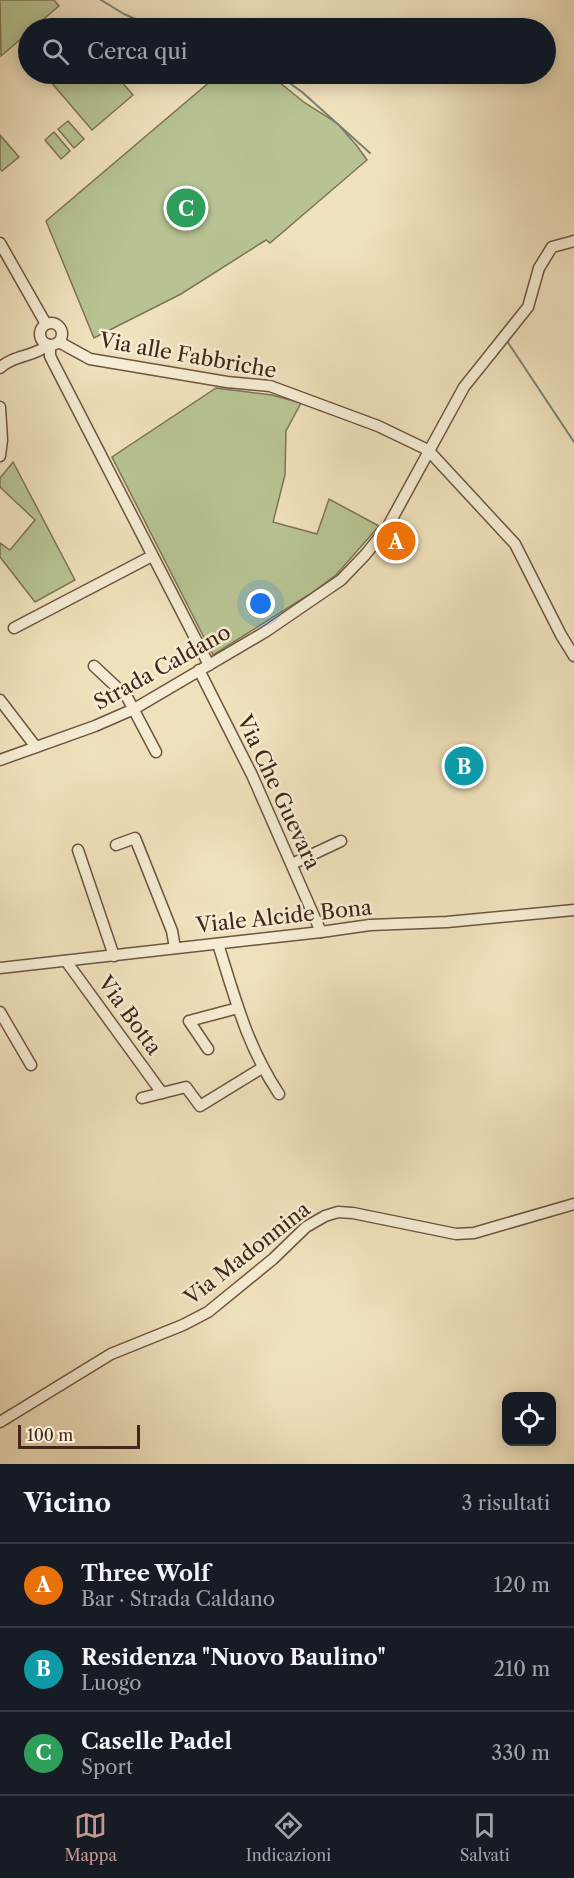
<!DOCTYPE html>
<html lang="it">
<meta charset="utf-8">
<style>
:root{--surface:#171b24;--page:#20242c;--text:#f1f3f6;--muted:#9ea1a6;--line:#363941;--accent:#c59692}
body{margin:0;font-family:"Libre Caslon Text",serif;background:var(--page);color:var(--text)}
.controls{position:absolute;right:18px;bottom:18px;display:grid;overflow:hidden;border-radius:12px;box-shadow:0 3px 15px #0003}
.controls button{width:54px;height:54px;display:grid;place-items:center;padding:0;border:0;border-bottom:2px solid var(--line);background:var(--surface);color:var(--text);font:30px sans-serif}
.scale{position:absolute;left:18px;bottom:15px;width:122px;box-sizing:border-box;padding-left:6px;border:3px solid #432519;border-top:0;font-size:16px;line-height:21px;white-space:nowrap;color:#432519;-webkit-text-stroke:4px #f5ecd3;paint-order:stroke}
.you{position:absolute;left:261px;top:604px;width:21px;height:21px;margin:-15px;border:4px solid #fff;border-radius:50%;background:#1a73e8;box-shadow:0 0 0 9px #1a73e833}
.badge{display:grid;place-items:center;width:39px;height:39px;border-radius:50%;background:var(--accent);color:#fff;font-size:20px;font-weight:700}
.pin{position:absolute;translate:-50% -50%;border:3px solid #fff;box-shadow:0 2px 6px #0006}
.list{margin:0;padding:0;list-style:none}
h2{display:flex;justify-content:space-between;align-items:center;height:78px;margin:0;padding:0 24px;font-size:26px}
h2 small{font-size:20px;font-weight:400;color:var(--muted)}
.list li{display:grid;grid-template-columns:39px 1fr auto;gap:18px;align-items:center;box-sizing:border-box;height:84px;padding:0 24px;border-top:2px solid var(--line)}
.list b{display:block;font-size:22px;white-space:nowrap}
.list p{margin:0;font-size:20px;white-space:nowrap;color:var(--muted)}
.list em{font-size:20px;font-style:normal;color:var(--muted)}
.icon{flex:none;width:33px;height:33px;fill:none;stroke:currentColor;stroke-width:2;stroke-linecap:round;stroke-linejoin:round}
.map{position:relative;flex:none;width:574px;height:1464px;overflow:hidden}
.search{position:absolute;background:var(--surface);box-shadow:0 3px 15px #0003;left:18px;right:18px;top:18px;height:66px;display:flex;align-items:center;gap:15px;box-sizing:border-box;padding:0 21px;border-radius:33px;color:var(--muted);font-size:22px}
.sheet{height:330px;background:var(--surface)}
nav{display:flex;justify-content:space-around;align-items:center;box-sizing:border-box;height:84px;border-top:2px solid var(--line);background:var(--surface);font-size:16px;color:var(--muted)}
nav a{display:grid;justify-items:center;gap:3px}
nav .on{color:var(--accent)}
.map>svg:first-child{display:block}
.green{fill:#b7c392;stroke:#7d7456;stroke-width:1.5}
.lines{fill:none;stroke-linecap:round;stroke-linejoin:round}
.stream{stroke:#778172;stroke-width:2}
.minor-casing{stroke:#6e5442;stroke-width:13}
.minor{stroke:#f5ecd3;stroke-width:10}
.labels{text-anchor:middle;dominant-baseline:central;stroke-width:5;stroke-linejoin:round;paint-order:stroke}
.street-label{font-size:21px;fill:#432519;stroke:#f5ecd3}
</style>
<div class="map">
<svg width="574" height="1464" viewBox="0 0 574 1464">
<rect width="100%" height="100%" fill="#efe1bc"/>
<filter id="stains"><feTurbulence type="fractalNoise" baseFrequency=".00333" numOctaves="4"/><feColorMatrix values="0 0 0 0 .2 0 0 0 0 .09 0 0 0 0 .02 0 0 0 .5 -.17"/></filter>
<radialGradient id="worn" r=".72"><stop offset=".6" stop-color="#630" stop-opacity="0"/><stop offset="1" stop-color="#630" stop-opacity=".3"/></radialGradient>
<g class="green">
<polygon points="0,0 54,0 59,6 33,28 28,28 28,33 1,56"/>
<polygon points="44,74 115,74 133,95 92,130"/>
<polygon points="219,74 269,74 305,103 337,123 357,146 367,160 270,243 266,240 181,294 94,338 46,221"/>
<polygon points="68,121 84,139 74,148 58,129"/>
<polygon points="54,132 70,151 61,159 45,140"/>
<polygon points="0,135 19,157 2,171 0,169"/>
<polygon points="216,388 272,395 301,403 286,431 285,475 273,522 317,534 329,499 379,526 336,575 310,594 213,655 112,457"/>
<polygon points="13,462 75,580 35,602 0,557 0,543 10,550 35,520 0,487 0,478"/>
</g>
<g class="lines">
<g class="stream">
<polyline points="101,0 124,14 156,28"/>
<polyline points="277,74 302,92 370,153"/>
<polyline points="509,339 507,341 574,442"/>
</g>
<g class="minor-casing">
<g id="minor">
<polyline points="0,243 46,324"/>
<circle cx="51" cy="334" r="11"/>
<polyline points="59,342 90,359 227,382 270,386 378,426 428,450 515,544 561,635 574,656"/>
<polyline points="50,345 50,356 53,362 209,665"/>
<path d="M0,368C13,355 34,357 48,345"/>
<polyline points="0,407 2,440 0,456"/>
<polyline points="14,628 152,556"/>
<polyline points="94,666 127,697 156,752"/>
<polyline points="199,670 252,775 321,932"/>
<polyline points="0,700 36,747"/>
<polyline points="0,760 95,726 134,709 265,632 341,580 365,555 387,528 464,387 528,307 539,268 552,247 574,241"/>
<polyline points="116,845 135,838 172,931 175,948"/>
<polyline points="78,850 114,956"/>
<polyline points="292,864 341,841"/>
<path d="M218,944C235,998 247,1046 279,1094"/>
<polyline points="66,961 162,1093"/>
<polyline points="0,968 321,932 370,925 447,922 574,910"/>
<polyline points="0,1012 31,1065"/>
<polyline points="208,1049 189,1021 238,1008"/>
<polyline points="142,1098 186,1087 200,1106 262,1068"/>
<polyline points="0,1422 111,1354 183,1325 208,1312 273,1259 306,1227 325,1216 338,1212 353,1213 456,1234 474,1233 574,1204"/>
</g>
</g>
<use href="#minor" class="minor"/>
</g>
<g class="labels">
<g class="street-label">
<text transform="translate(188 355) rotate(10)">Via alle Fabbriche</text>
<text transform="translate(162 667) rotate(-29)">Strada Caldano</text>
<text transform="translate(279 792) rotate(65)">Via Che Guevara</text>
<text transform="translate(284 916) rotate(-6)">Viale Alcide Bona</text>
<text transform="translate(130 1015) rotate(54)">Via Botta</text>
<text transform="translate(247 1253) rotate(-38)">Via Madonnina</text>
</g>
</g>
<rect width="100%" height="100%" filter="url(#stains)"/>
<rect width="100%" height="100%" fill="url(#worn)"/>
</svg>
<div class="controls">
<button><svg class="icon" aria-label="locate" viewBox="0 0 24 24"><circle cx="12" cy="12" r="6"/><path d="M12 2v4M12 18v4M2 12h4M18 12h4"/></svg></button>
</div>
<div class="scale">100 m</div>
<div class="you"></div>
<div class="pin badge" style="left:396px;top:541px;background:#e8710a">A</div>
<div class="pin badge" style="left:464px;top:766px;background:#0f9aa8">B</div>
<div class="pin badge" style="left:186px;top:208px;background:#2e9e5b">C</div>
<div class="search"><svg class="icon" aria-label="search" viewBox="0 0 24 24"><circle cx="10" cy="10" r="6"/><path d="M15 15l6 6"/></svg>Cerca qui</div>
</div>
<section class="sheet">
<h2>Vicino<small>3 risultati</small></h2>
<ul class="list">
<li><span class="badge" style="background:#e8710a">A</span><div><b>Three Wolf</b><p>Bar · Strada Caldano</p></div><em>120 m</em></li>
<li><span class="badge" style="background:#0f9aa8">B</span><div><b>Residenza &quot;Nuovo Baulino&quot;</b><p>Luogo</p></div><em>210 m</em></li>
<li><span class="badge" style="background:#2e9e5b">C</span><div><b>Caselle Padel</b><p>Sport</p></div><em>330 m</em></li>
</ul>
</section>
<nav>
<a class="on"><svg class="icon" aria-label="map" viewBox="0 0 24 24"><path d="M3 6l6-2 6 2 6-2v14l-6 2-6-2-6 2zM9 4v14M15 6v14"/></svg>Mappa</a>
<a><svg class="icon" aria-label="directions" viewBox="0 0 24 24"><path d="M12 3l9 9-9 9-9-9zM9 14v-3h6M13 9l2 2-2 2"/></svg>Indicazioni</a>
<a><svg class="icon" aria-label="saved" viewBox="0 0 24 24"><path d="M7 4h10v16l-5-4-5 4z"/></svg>Salvati</a>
</nav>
